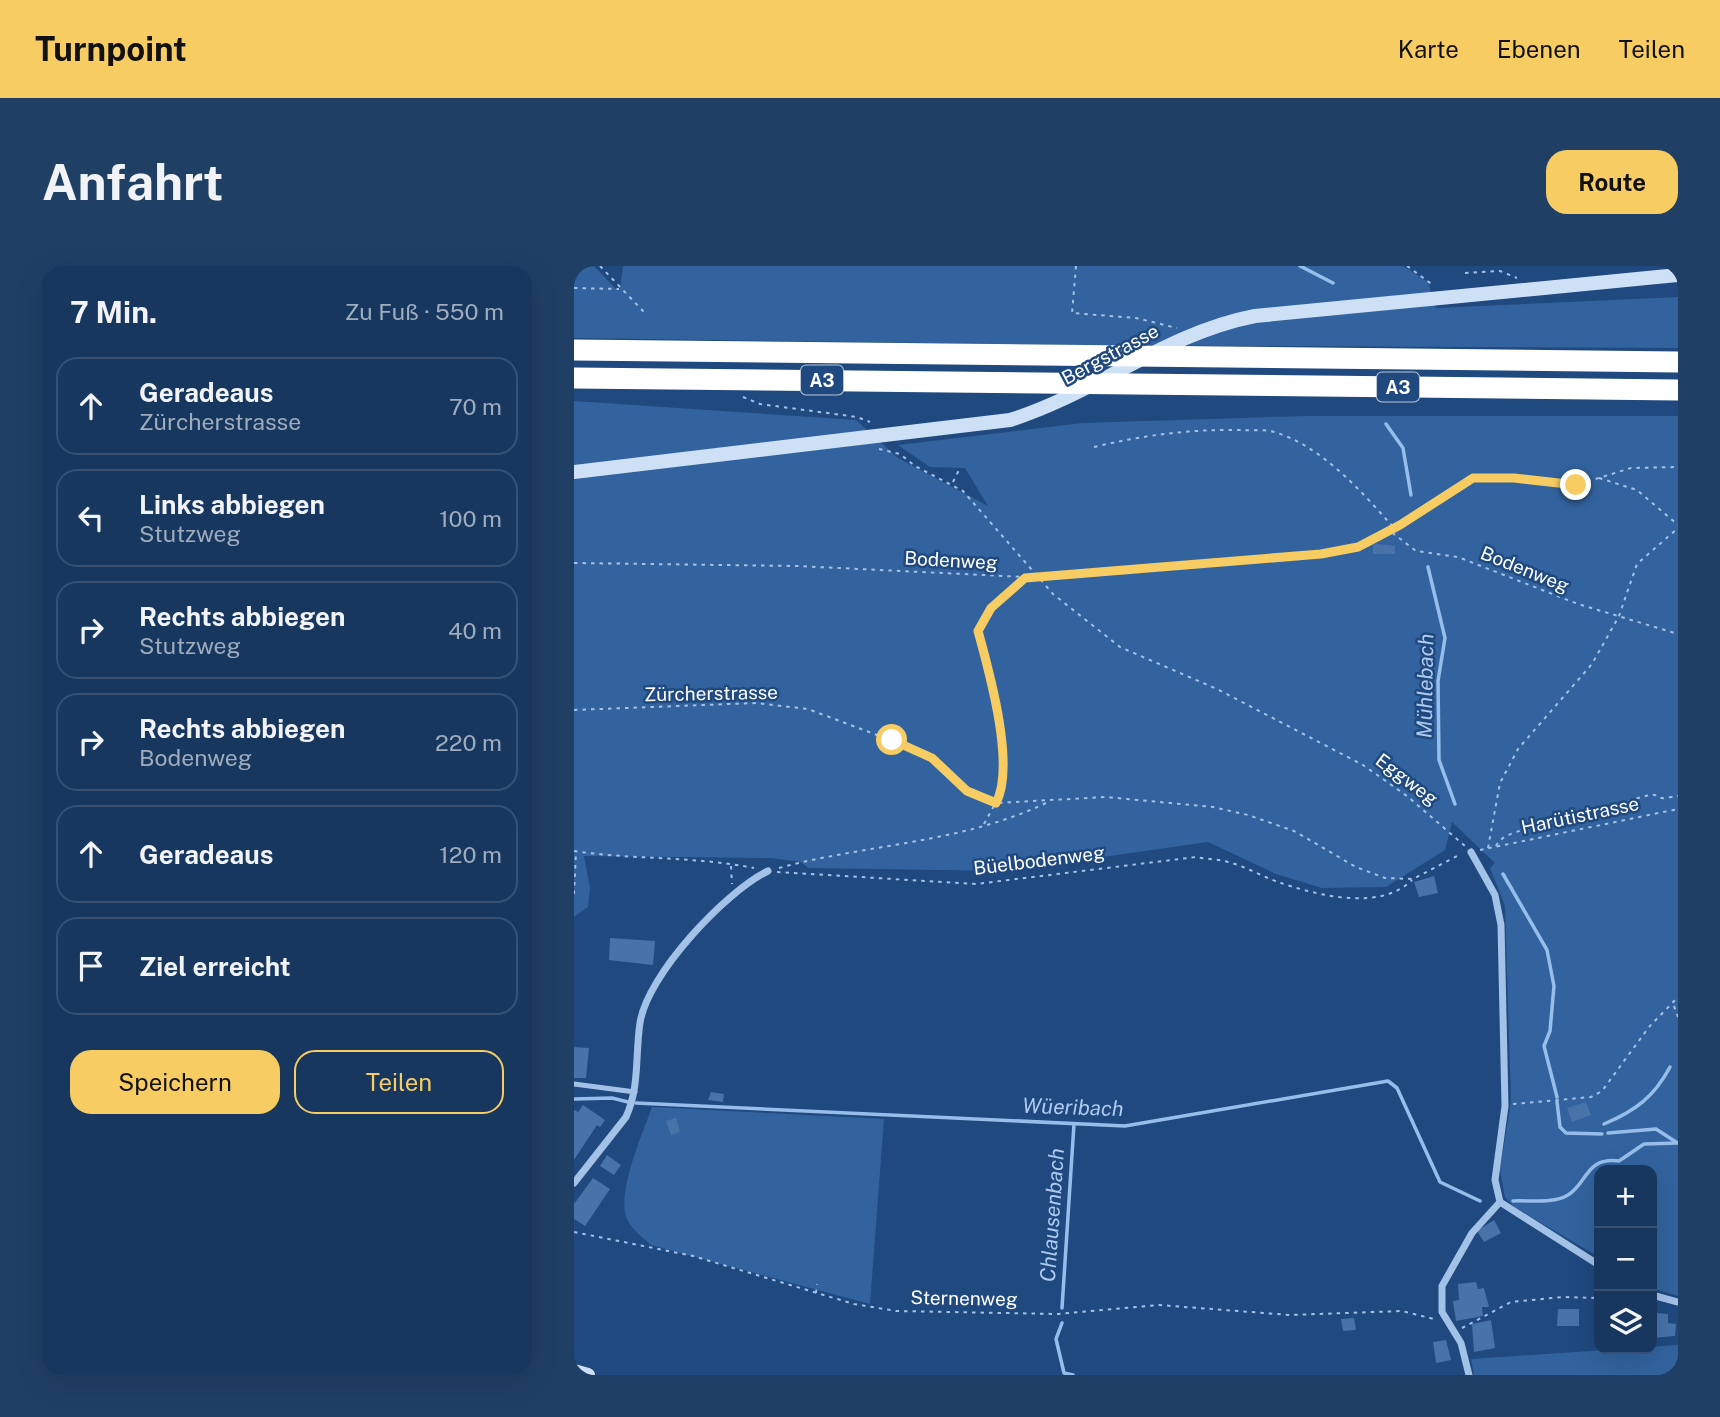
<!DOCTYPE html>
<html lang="de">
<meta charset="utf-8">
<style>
:root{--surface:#17375f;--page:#203f65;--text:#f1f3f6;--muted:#9eacbd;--line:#365174;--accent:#f6cc63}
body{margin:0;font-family:"Public Sans",sans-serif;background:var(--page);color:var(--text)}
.controls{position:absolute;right:21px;bottom:21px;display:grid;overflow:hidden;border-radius:14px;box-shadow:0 7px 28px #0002}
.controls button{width:63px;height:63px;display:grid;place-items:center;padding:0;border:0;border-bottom:2px solid var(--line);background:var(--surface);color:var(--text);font:35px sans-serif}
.stop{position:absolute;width:21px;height:21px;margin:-16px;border:5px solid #f6cc63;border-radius:50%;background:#fff}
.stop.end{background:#f6cc63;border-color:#fff;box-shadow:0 2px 7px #0008}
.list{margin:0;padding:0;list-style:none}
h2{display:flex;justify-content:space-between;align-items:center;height:91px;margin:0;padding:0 28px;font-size:30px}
h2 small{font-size:23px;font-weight:400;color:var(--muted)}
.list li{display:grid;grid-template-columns:46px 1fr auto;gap:21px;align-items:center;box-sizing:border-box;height:98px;margin:0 14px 14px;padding:0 14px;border:2px solid var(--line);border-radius:21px}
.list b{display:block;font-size:26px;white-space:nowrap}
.list p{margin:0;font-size:23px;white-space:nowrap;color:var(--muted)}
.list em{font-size:23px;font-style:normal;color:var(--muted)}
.actions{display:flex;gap:14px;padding:21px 28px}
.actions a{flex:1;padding:16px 0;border:2px solid var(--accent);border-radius:21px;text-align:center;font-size:24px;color:var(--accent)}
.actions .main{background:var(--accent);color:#111}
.icon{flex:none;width:38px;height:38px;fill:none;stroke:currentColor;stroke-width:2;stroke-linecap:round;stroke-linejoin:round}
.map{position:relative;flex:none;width:1104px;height:1109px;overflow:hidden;border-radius:21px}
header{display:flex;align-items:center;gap:42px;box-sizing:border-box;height:98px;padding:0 35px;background:var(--accent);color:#111}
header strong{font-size:33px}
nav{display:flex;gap:38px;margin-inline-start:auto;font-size:24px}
.intro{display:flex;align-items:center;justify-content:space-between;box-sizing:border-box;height:168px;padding:0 42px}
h1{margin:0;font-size:49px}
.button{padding:18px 32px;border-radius:21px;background:var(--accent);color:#111;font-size:24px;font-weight:700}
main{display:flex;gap:42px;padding:0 42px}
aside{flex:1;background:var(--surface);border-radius:21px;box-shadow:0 7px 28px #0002}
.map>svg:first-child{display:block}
.green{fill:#32639e}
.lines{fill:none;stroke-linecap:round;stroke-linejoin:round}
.stream{stroke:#97bdea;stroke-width:3.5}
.building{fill:#4773a9}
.path{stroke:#a3c2e8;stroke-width:2;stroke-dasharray:3.5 5;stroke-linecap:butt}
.lane{stroke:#a3c2e8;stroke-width:5}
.street{stroke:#a3c2e8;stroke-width:7}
.secondary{stroke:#cee0f6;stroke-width:14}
.highway{stroke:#fff;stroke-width:21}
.route{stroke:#f6cc63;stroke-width:9}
.labels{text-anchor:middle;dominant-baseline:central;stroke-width:5;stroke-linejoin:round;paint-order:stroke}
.shield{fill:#1f497f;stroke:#bcc8d9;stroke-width:2}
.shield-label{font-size:18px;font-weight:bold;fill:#fff}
.street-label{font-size:19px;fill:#fff;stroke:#1f497f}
.water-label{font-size:21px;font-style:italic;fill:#afccf0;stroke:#1f497f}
</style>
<header>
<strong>Turnpoint</strong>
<nav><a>Karte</a><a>Ebenen</a><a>Teilen</a></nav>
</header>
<div class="intro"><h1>Anfahrt</h1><a class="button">Route</a></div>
<main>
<aside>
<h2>7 Min.<small>Zu Fuß · 550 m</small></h2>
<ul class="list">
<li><svg class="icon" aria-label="ahead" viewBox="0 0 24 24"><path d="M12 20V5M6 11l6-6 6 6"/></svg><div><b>Geradeaus</b><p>Zürcherstrasse</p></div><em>70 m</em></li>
<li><svg class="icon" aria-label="left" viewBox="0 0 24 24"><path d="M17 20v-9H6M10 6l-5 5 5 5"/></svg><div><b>Links abbiegen</b><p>Stutzweg</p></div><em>100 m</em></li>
<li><svg class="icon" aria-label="right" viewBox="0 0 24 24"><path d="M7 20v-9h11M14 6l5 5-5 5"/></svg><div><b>Rechts abbiegen</b><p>Stutzweg</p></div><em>40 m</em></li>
<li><svg class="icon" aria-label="right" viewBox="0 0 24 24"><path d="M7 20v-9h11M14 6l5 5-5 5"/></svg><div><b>Rechts abbiegen</b><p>Bodenweg</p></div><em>220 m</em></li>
<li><svg class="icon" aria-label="ahead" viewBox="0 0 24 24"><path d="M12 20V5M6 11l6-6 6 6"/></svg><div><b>Geradeaus</b></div><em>120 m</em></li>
<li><svg class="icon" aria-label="arrive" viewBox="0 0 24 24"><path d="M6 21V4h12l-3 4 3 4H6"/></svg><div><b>Ziel erreicht</b></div></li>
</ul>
<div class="actions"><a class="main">Speichern</a><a>Teilen</a></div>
</aside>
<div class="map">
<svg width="1104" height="1109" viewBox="0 0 1104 1109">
<rect width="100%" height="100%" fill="#1f497f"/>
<g class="green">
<polygon points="0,0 20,0 43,24 46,23 49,0 829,0 854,16 862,42 1104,31 1104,82 491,79 0,72"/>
<polygon points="0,135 282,154 324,192 414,240 391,202 356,201 324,179 508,157 731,150 1104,150 1104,1030 1078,1022 1078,904 1025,904 1025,991 940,941 931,931 926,904 937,835 931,640 916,602 921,597 878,556 871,584 812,621 748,622 702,608 634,576 432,605 234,602 227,596 197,592 10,590 16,622 14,641 0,651"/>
<path d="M78,841L310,853L296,1038L77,979C69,972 59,964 54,955C40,931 69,867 78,841Z"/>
<polygon points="1104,1079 1104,1109 900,1109 897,1093"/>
</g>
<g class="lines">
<g class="stream">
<polyline points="726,0 759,17"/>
<polyline points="812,158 829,182 837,229"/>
<polyline points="854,301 871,372 864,415 865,494 881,538"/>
<polyline points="929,608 973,684 980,720 976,765 970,780 983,831"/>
<polyline points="0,833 38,832 54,836"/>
<polyline points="983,836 986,861 992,867 1028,868"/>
<polyline points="62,837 551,860 814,815 823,822 866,916 906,935"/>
<path d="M1030,858C1061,845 1080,831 1096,801"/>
<polyline points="1034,867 1082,863 1102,876"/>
<path d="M939,935C955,934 979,938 994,929C1014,917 1011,891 1045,895L1070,878L1104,877"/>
<polyline points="488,1042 500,858"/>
<polyline points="488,1057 482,1073 490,1107 499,1109"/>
</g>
</g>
<g class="building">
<polygon points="803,278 821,280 821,288 799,288 799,279"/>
<polygon points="860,610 864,627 845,631 840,616"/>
<polygon points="36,672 81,675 79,699 35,694"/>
<polygon points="0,781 15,782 12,812 0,812"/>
<polygon points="137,826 150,828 149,836 134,834"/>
<polygon points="1012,836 1017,849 998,856 993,842"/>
<polygon points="9,839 31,854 26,861 23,859 0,894 0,844 4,846"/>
<polygon points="102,852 106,866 97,869 92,855"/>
<polygon points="33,889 47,899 40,909 26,900"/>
<polygon points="19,912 36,923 11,960 0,953 0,938"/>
<polygon points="920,954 927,967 910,976 903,965"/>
<polygon points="902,1016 904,1023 910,1022 915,1041 908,1041 909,1050 882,1055 879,1035 885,1034 884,1018"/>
<polygon points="984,1043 1005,1043 1005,1060 983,1060"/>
<polygon points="1083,1047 1094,1048 1094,1057 1102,1058 1101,1070 1078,1072"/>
<polygon points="780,1052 782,1064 769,1065 767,1053"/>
<polygon points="917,1054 921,1082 900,1086 898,1058"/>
<polygon points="872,1074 877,1094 862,1097 859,1076"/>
</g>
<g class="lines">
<g class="path">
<polyline points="26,0 70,46"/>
<polyline points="502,0 498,47 562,52 603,62"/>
<polyline points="833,0 859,19"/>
<polyline points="891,7 926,5 943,12"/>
<polyline points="0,22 45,23"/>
<polyline points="169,131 186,138 283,151 296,156"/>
<path d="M520,181C570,169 617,163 668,164C678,165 691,163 700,166C748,180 788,226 820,262"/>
<polyline points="305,183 326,188 341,200 389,225 479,328 546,381 643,423 789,499 833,530 891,580"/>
<polyline points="1025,212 1063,224 1104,259"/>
<polyline points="379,216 385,204"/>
<polyline points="817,264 899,212 940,212 1002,219 1057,202 1104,201"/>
<polyline points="0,297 223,300 451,311 747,288 784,281 816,265 842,285 884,291 1004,338 1104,368"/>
<polyline points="0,444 182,437 234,443 348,486 358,492 393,525 422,537 532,531 639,541 674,549 720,565 782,601 811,612 839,613 887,588"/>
<polyline points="410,558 426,529 427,480 421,427 404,365 417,342 450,312"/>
<path d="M922,580C931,561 971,564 988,551L1017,554C1032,543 1059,532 1077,529C1084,528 1081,532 1088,532C1092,533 1099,530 1104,530"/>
<polyline points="914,582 926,517 944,483 1018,398 1045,350 1063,298 1104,262"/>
<polyline points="906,584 1104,543"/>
<path d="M0,585C60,594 120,590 180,602"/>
<polyline points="157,600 158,618"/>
<path d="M205,602C293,578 390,577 474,536"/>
<path d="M203,606L402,618L622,591C632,593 643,593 654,596C671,600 687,610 704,616C742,629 806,646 838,614"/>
<polyline points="0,628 2,585"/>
<polyline points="1100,740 1104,751"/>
<polyline points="939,838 1017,831 1028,825 1075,761 1104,731"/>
<polyline points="0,966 119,990 280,1038 322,1045 484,1048 585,1039 716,1049 828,1045 860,1053"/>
<polyline points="242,1027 243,1018"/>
<polyline points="888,1062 937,1036 989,1031 1025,1032"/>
</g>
<polyline class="lane" points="0,818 61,826"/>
<g class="street">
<polyline points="897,586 921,629 927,659 931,840 921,914 926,936 1025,999"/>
<path d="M0,917L52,851C66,820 61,789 66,757C73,709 151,626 194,605"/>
<polyline points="1078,1029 1104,1036"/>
<polyline points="895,1109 887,1077 868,1046 868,1020 898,967 926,936"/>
</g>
<g class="secondary">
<path d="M0,206L436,154C522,127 592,67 681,50L1104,9"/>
<polyline points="0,1105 14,1109"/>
</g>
<g class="highway">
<polyline points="0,84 1104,96"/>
<polyline points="0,112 1104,124"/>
</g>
</g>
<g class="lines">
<path class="route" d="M318,474L358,492L393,525L422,537C442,500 415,405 404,365L417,342L451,312L747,288L784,281L826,259L899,212H940L1002,219"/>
</g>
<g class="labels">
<g class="shield">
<rect x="227" y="99.5" width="42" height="29" rx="5"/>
<rect x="803" y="106.5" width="42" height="29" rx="5"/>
</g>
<g class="shield-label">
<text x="248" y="114">A3</text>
<text x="824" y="121">A3</text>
</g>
<g class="street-label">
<text transform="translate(536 88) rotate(-28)">Bergstrasse</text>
<text transform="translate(377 294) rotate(3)">Bodenweg</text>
<text transform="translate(951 303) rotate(22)">Bodenweg</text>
<text transform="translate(137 427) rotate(-1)">Zürcherstrasse</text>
<text transform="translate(833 513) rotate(37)">Eggweg</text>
<text transform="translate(1006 549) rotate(-12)">Harütistrasse</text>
<text transform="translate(465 594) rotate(-7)">Büelbodenweg</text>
<text transform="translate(390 1032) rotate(1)">Sternenweg</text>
</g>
<g class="water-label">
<text transform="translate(851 420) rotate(-89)">Mühlebach</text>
<text transform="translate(499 841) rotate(2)">Wüeribach</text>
<text transform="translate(478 949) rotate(-86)">Chlausenbach</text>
</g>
</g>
</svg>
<div class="controls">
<button>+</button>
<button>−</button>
<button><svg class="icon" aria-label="layers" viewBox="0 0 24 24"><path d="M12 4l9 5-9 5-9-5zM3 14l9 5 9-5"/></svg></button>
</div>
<div class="stop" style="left:318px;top:474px"></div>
<div class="stop end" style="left:1002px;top:219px"></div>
</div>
</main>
